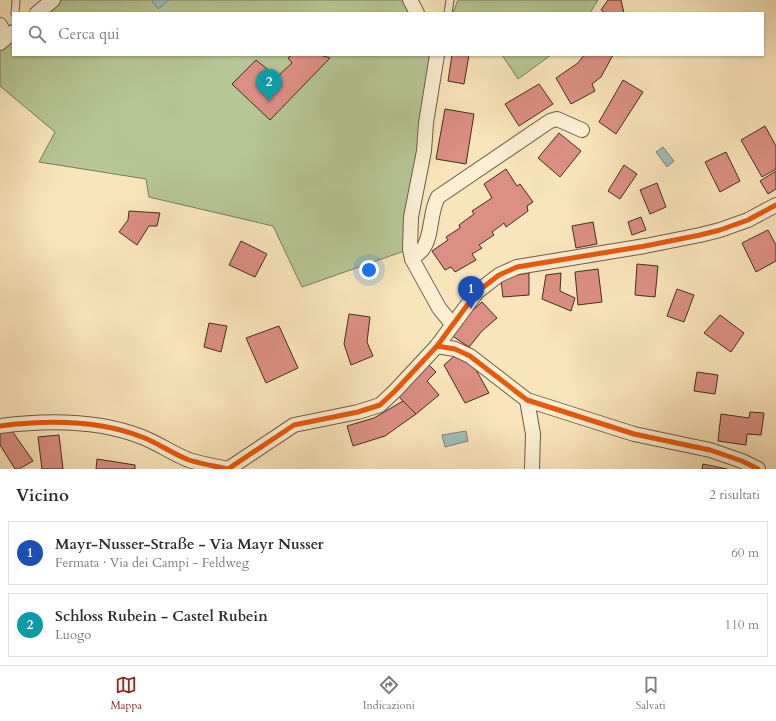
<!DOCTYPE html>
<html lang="it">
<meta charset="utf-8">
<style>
:root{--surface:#fff;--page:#f2f2f3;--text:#2b2b33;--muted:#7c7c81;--line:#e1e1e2;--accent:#8f2418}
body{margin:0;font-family:Cardo,serif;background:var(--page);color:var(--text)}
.you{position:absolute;left:369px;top:270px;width:14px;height:14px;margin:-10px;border:3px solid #fff;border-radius:50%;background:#1a73e8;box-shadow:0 0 0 6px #1a73e833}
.badge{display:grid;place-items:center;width:26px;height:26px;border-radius:50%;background:var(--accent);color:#fff;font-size:13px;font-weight:700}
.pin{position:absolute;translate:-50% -33px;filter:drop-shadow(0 1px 2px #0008)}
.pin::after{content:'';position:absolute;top:21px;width:14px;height:12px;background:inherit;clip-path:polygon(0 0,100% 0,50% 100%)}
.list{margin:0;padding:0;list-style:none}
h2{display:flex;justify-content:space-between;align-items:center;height:52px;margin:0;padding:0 16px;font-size:17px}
h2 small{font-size:13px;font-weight:400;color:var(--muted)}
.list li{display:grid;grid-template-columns:26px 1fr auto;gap:12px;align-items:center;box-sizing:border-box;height:64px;margin:0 8px 8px;padding:0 8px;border:1px solid var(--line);border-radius:0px}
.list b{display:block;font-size:15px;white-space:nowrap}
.list p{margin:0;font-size:13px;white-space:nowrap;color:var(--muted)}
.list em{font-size:13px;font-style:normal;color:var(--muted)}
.icon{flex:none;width:22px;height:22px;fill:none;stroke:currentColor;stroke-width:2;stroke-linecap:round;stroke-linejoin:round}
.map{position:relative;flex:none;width:776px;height:469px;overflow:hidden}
.search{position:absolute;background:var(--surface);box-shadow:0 1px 3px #0004;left:12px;right:12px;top:12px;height:44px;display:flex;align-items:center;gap:10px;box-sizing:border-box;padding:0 14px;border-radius:0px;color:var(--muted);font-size:15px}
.sheet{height:196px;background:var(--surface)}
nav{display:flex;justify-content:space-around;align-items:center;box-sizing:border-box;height:56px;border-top:1px solid var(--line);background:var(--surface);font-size:11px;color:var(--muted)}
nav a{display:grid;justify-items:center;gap:2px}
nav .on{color:var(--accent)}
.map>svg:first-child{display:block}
.green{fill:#b7c696;stroke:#7c7a5c}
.water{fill:#a1bdba;stroke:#7a847d}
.building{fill:#dc8f84;stroke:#402e21}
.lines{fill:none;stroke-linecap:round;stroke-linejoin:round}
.service-casing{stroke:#6e5c48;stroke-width:9}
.minor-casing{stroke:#6e5c48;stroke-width:16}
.service{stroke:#fbeed3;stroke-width:7}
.minor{stroke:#fbeed3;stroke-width:14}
.cycleway-casing{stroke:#fbeed3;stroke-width:8}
.cycleway{stroke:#e8590c;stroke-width:5}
</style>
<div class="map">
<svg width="776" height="469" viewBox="0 0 776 469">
<rect width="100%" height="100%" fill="#f9e5bc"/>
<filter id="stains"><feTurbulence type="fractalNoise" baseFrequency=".005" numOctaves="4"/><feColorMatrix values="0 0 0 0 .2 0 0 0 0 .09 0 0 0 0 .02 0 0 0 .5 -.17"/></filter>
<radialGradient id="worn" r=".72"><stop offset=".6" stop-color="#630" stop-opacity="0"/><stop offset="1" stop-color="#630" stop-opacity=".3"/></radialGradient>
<g class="green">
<polygon points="53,0 410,0 417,13 37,13"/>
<polygon points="458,0 598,0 590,13 453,13"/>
<polygon points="13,32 13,55 437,55 410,249 302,287 273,226 149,197 146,179 39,162 55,132 0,86 0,43"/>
<polygon points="502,55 551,55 518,79"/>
</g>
<g class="water">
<polygon points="153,0 169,0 158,9 152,1"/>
<polygon points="663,147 674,161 667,167 656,152"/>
<polygon points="466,431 468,441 445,447 442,435"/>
</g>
<g class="building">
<polygon points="608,0 621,0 624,13 605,13 601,10"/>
<polygon points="292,55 320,55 330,58 270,120 232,84 256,60 277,77 292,63 288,58"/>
<polygon points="452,55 469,55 464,84 448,81"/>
<polygon points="584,55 613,55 601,77 592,84 595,91 571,104 556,78 578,63"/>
<polygon points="623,80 643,92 616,134 599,122"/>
<polygon points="539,84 553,104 519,126 505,104"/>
<polygon points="445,109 474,114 466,164 436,159"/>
<polygon points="765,126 776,146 776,169 762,177 741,140"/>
<polygon points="559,133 581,151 560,177 538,158"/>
<polygon points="726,152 740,181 720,192 705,162"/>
<polygon points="624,165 637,174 620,199 608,191"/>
<polygon points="506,169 517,186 520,184 533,202 527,206 528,211 506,227 504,223 492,232 494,235 479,245 482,248 472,254 476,260 455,272 451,267 445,270 432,251 448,240 446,237 460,228 459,225 474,214 472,211 492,198 484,184"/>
<polygon points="776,171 776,189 768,194 760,181"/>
<polygon points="657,183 666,207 650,214 640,190"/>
<polygon points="129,211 160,213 157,226 149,226 137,245 119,232 128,220"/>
<polygon points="641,217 646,230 632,235 628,222"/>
<polygon points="593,222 597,244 576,248 572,226"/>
<polygon points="768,230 776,245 776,261 756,272 742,243"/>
<polygon points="241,241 267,254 255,277 229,265"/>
<polygon points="637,264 658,266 655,297 635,295"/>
<polygon points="598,269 602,302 578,305 575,272"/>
<polygon points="529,273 529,295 503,297 501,280 516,275"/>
<polygon points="561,273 560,291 575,298 571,311 542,299 546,275"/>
<polygon points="677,289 694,295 684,322 667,316"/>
<polygon points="482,302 497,318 482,331 469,347 451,335 465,317"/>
<polygon points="349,314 370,317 367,342 373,356 351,365 344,344"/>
<polygon points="720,315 744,333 731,352 704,333"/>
<polygon points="209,323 227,326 221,352 204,347"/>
<polygon points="279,326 298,368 266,383 246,338"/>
<polygon points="459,352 471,361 489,393 465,403 444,365"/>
<polygon points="426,362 436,372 427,381 439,395 416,414 397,395"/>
<polygon points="697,372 718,375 715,394 694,391"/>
<polygon points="403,401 416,414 385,436 353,446 347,426 374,418"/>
<polygon points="750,412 764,413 761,435 747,434 746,445 718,441 721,414 749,418"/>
<polygon points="12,431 33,461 19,469 15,469 0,445 0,432"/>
<polygon points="59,435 63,469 42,469 38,437"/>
<polygon points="97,459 135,465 135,469 96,469"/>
<polygon points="703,464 727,469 702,469"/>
</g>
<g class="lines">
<g class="service-casing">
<g id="service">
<polyline points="15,13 16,0"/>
<polyline points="448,13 450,0"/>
</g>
</g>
<g class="minor-casing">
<g id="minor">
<polyline points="410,0 417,13"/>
<polyline points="37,13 53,0"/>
<polyline points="0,25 6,37"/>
<polyline points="0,43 13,32"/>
<polyline points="437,55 426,123 424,151 411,217 410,249 412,259 439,308 452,324"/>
<path d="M412,259C415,256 419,253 422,250C433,236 429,213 438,197L550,121L557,119L582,130"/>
<polyline points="437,346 455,349 470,356 527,400 634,434 710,450 742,461 758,469"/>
<polyline points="527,400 533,434 532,469"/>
<path d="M0,426C46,420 99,420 142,437C158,443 173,454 189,460C201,464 215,466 228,469L294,425L358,412L380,405L395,391L437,346L477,292L499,275L517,267L645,246L700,235L720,230L748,220L776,205"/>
</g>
</g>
<use href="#service" class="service"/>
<use href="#minor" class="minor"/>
<g class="cycleway-casing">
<g id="cycleway">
<polyline points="437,346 455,349 470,356 527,400 634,434 710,450 742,461 758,469"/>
<path d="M0,426C46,420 99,420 142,437C158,443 173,454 189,460C201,464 215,466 228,469L294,425L358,412L380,405L395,391L437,346L477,292L499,275L517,267L645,246L700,235L720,230L748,220L776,205"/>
</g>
</g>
<use href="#cycleway" class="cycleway"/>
</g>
<rect width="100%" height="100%" filter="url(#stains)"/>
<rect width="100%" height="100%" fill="url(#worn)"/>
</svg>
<div class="you"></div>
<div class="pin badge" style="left:471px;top:309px;background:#1a4fb4">1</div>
<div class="pin badge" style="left:269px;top:102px;background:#0f9aa8">2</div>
<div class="search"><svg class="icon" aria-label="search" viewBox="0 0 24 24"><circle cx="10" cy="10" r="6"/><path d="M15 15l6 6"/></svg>Cerca qui</div>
</div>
<section class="sheet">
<h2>Vicino<small>2 risultati</small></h2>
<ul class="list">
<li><span class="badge" style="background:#1a4fb4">1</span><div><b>Mayr-Nusser-Straße - Via Mayr Nusser</b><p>Fermata · Via dei Campi - Feldweg</p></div><em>60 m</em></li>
<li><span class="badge" style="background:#0f9aa8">2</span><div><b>Schloss Rubein - Castel Rubein</b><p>Luogo</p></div><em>110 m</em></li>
</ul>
</section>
<nav>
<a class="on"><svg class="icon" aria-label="map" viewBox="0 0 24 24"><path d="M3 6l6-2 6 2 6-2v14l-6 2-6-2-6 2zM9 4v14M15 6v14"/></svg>Mappa</a>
<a><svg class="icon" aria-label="directions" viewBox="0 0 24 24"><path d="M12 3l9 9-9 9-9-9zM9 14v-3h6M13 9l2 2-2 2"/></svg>Indicazioni</a>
<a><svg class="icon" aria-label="saved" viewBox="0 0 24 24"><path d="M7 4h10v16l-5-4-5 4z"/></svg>Salvati</a>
</nav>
